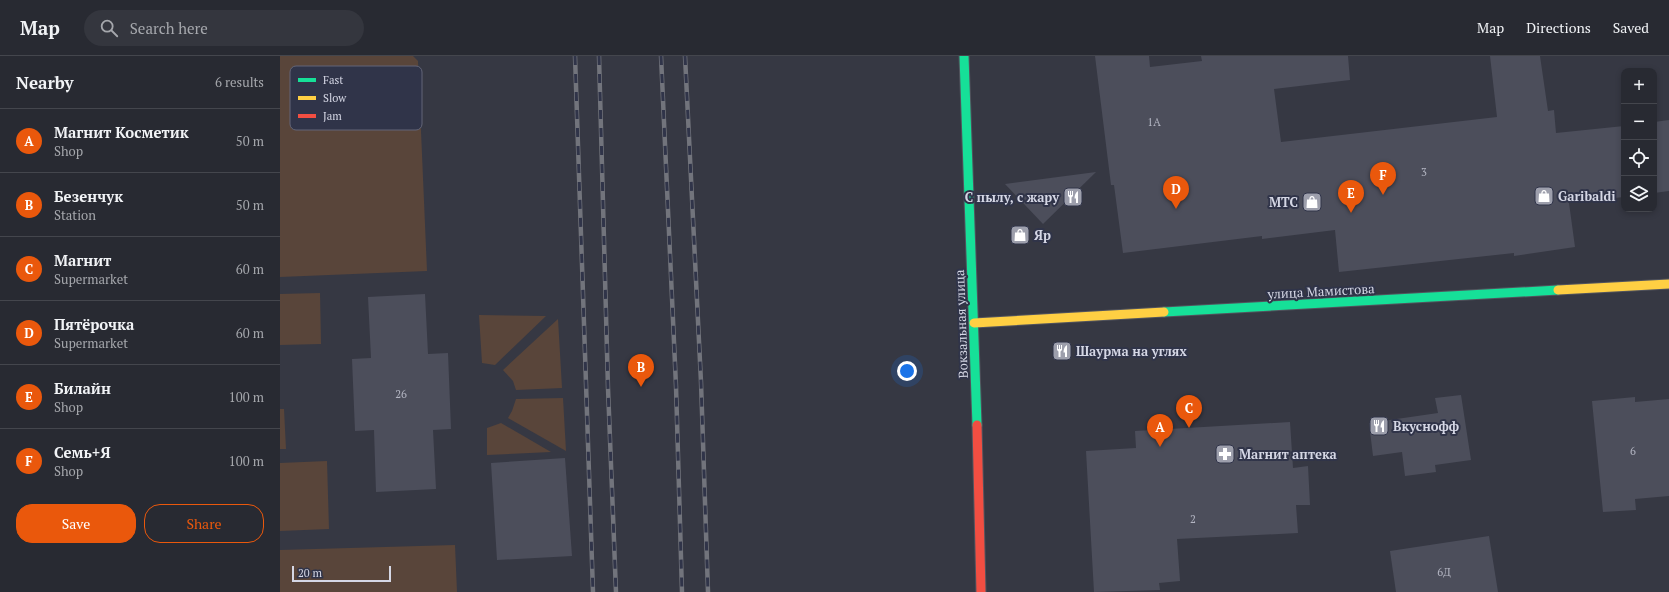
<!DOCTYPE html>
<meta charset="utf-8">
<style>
:root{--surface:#282a32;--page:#34363e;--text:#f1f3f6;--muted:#a5a7ac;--line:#44464d;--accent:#ea580c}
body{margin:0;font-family:"PT Serif",serif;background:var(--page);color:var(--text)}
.controls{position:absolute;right:12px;top:12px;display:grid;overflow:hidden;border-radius:8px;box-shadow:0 2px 6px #0003}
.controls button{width:36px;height:36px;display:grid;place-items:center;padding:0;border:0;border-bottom:1px solid var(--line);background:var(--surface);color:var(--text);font:20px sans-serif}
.scale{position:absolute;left:12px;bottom:10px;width:99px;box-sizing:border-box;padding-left:4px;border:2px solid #d5d7e5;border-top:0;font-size:11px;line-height:14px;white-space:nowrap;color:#d5d7e5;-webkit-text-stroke:3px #303449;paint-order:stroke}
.you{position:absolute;left:627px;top:315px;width:14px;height:14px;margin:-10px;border:3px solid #fff;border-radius:50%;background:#1a73e8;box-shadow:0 0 0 6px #1a73e833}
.badge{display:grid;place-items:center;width:26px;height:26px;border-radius:50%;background:var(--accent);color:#fff;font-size:13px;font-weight:700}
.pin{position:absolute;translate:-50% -33px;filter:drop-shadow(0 1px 2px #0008)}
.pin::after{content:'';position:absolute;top:21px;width:14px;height:12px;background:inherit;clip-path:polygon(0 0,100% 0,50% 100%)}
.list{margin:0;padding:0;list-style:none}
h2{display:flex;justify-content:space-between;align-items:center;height:52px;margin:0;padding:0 16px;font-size:17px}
h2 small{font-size:13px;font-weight:400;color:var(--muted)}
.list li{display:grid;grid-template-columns:26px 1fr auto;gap:12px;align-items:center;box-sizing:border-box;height:64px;padding:0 16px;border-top:1px solid var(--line)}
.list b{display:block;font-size:15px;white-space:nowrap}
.list p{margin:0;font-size:13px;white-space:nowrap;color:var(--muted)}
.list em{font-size:13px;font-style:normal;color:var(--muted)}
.actions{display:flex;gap:8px;padding:12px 16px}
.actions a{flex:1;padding:9px 0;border:1px solid var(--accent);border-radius:16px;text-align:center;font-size:14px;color:var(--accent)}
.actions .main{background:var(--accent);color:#fff}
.icon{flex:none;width:22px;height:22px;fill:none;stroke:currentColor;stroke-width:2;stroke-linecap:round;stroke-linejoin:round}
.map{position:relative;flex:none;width:1389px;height:536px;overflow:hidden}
header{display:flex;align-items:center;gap:24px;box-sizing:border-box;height:56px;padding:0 20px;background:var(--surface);border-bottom:1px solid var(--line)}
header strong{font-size:19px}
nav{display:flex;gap:22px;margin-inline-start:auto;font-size:14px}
.search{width:280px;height:36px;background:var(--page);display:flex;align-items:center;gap:10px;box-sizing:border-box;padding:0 14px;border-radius:22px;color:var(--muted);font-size:15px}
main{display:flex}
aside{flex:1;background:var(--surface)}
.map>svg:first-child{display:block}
.green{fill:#59453a}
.building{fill:#4c4e5b}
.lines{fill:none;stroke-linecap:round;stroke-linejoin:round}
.fast-casing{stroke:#52545e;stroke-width:11}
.slow-casing{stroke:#52545e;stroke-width:11}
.jam-casing{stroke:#52545e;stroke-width:11}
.fast{stroke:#16e098;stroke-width:9}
.slow{stroke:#ffcf43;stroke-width:9}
.jam{stroke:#f24e42;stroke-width:9}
.rail-casing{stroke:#72747c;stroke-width:4.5}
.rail{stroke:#303449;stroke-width:3;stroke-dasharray:9;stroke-linecap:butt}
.labels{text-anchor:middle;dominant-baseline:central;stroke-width:4;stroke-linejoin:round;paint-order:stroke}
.number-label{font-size:11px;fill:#b3b5c2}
.poi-label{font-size:13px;font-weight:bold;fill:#d5d7e5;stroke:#303449;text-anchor:start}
.street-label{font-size:13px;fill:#d5d7e5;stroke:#303449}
.key{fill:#303449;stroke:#626578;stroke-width:1}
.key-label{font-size:11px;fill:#d5d7e5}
</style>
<header>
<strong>Map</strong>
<div class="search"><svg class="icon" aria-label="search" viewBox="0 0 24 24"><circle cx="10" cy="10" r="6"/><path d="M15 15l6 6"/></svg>Search here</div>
<nav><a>Map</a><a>Directions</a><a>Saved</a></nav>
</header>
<main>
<aside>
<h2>Nearby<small>6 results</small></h2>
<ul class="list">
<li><span class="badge">A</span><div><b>Магнит Косметик</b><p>Shop</p></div><em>50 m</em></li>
<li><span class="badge">B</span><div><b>Безенчук</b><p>Station</p></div><em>50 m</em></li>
<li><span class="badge">C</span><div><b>Магнит</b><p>Supermarket</p></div><em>60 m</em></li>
<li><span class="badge">D</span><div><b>Пятёрочка</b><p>Supermarket</p></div><em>60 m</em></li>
<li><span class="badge">E</span><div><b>Билайн</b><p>Shop</p></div><em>100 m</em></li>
<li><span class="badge">F</span><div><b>Семь+Я</b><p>Shop</p></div><em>100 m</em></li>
</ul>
<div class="actions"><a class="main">Save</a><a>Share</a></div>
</aside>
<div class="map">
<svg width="1389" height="536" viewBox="0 0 1389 536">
<rect width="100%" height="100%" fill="#363843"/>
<g class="green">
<polygon points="0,0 133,0 138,5 147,215 0,221"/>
<polygon points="40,237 41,288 0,289 0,238"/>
<polygon points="199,259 266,260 215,309 202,307"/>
<polygon points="278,263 282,332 236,334 233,325 223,314"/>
<polygon points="283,342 286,395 228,362 232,355 236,343"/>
<polygon points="0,353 4,353 6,393 0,393"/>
<polygon points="221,367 271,396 207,399 207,372"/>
<polygon points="47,405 49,473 0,475 0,407"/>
<polygon points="175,489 177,536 0,536 0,494"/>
</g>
<g class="building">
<polygon points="815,0 869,0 870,11 922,5 921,0 1068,0 1070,24 994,33 1001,86 1217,61 1210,0 1260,0 1268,55 1274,54 1276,77 1344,70 1344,141 1289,147 1295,191 1234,200 1234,197 1059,216 1055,174 982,183 982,180 843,197 834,129 831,129"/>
<polygon points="1389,64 1389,135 1374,137 1374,66"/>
<polygon points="816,116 763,168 725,128"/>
<polygon points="145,238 148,298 168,297 171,373 153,374 156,433 96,436 94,374 75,375 72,303 91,302 88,241"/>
<polygon points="1181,339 1191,404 1155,409 1156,416 1125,420 1122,396 1093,400 1089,367 1158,357 1155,342"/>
<polygon points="1355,341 1355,346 1389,343 1389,440 1355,443 1356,454 1323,456 1312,345"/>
<polygon points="1010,366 1013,412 1028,410 1030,449 1016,449 1018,477 897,483 900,525 879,527 880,534 814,536 806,395 856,392 855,375"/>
<polygon points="285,402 292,500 217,504 211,407"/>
<polygon points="1209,480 1218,536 1116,536 1110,495"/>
</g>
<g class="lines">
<g class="fast-casing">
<g id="fast">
<polyline points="684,0 697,369"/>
<polyline points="884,256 1278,234"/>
</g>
</g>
<g class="slow-casing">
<g id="slow">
<polyline points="1278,234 1389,228"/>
<polyline points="694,267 884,256"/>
</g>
</g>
<g class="jam-casing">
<polyline id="jam" points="697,369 701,536"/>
</g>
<use href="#fast" class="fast"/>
<use href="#slow" class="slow"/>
<use href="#jam" class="jam"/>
<g class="rail-casing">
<g id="rail">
<polyline points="295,0 313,536"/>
<polyline points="319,0 328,332 336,536"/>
<polyline points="381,0 396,330 402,536"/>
<polyline points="405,0 421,326 428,536"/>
</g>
</g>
<use href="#rail" class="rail"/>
</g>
<defs>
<g id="shop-square" transform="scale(1)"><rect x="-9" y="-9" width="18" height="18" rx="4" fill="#9d9fac" stroke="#303449"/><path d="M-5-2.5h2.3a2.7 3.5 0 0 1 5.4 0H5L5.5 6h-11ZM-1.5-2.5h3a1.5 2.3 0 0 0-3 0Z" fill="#fff"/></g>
<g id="restaurant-square" transform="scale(1)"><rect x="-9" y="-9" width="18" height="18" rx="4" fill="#9d9fac" stroke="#303449"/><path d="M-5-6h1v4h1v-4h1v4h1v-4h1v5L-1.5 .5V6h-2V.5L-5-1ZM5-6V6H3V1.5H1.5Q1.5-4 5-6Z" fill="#fff"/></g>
<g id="pharmacy-square" transform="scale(1)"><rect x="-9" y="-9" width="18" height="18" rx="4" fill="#9d9fac" stroke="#303449"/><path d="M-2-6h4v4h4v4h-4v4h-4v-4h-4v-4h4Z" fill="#fff"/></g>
</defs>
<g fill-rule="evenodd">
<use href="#shop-square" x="1264" y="140"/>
<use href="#restaurant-square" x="793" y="141"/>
<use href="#shop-square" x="1032" y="146"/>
<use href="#shop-square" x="740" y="179"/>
<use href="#restaurant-square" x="782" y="295"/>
<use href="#restaurant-square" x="1099" y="370"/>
<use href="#pharmacy-square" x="945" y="398"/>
</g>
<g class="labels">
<g class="number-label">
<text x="874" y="66">1А</text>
<text x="1144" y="116">3</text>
<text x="121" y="338">26</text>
<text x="1353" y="395">6</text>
<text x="913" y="463">2</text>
<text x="1164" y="516">6Д</text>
</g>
<g class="poi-label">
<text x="1278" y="140">Garibaldi</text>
<text x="779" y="141" text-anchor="end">С пылу, с жару</text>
<text x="1018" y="146" text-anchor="end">МТС</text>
<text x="754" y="179">Яр</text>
<text x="796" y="295">Шаурма на углях</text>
<text x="1113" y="370">Вкуснофф</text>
<text x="959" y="398">Магнит аптека</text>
</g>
<g class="street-label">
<text transform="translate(1041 235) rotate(-3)">улица Мамистова</text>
<text transform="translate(681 268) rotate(-92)">Вокзальная улица</text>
</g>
</g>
<rect x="10" y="10" width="132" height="64" rx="6" class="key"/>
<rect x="18" y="22" width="18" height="4" fill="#16e098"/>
<rect x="18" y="40" width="18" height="4" fill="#ffcf43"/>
<rect x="18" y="58" width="18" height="4" fill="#f24e42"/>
<g class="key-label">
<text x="43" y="28">Fast</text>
<text x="43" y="46">Slow</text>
<text x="43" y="64">Jam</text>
</g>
</svg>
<div class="controls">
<button>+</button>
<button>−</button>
<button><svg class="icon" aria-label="locate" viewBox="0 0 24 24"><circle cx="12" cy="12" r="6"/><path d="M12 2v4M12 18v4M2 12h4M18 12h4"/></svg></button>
<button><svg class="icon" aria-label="layers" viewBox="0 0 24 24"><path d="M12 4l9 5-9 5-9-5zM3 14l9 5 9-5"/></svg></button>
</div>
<div class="scale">20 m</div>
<div class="you"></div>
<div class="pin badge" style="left:880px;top:391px">A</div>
<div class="pin badge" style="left:361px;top:331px">B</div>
<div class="pin badge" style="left:909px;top:372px">C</div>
<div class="pin badge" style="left:896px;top:153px">D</div>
<div class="pin badge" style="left:1071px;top:157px">E</div>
<div class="pin badge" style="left:1103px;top:139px">F</div>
</div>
</main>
